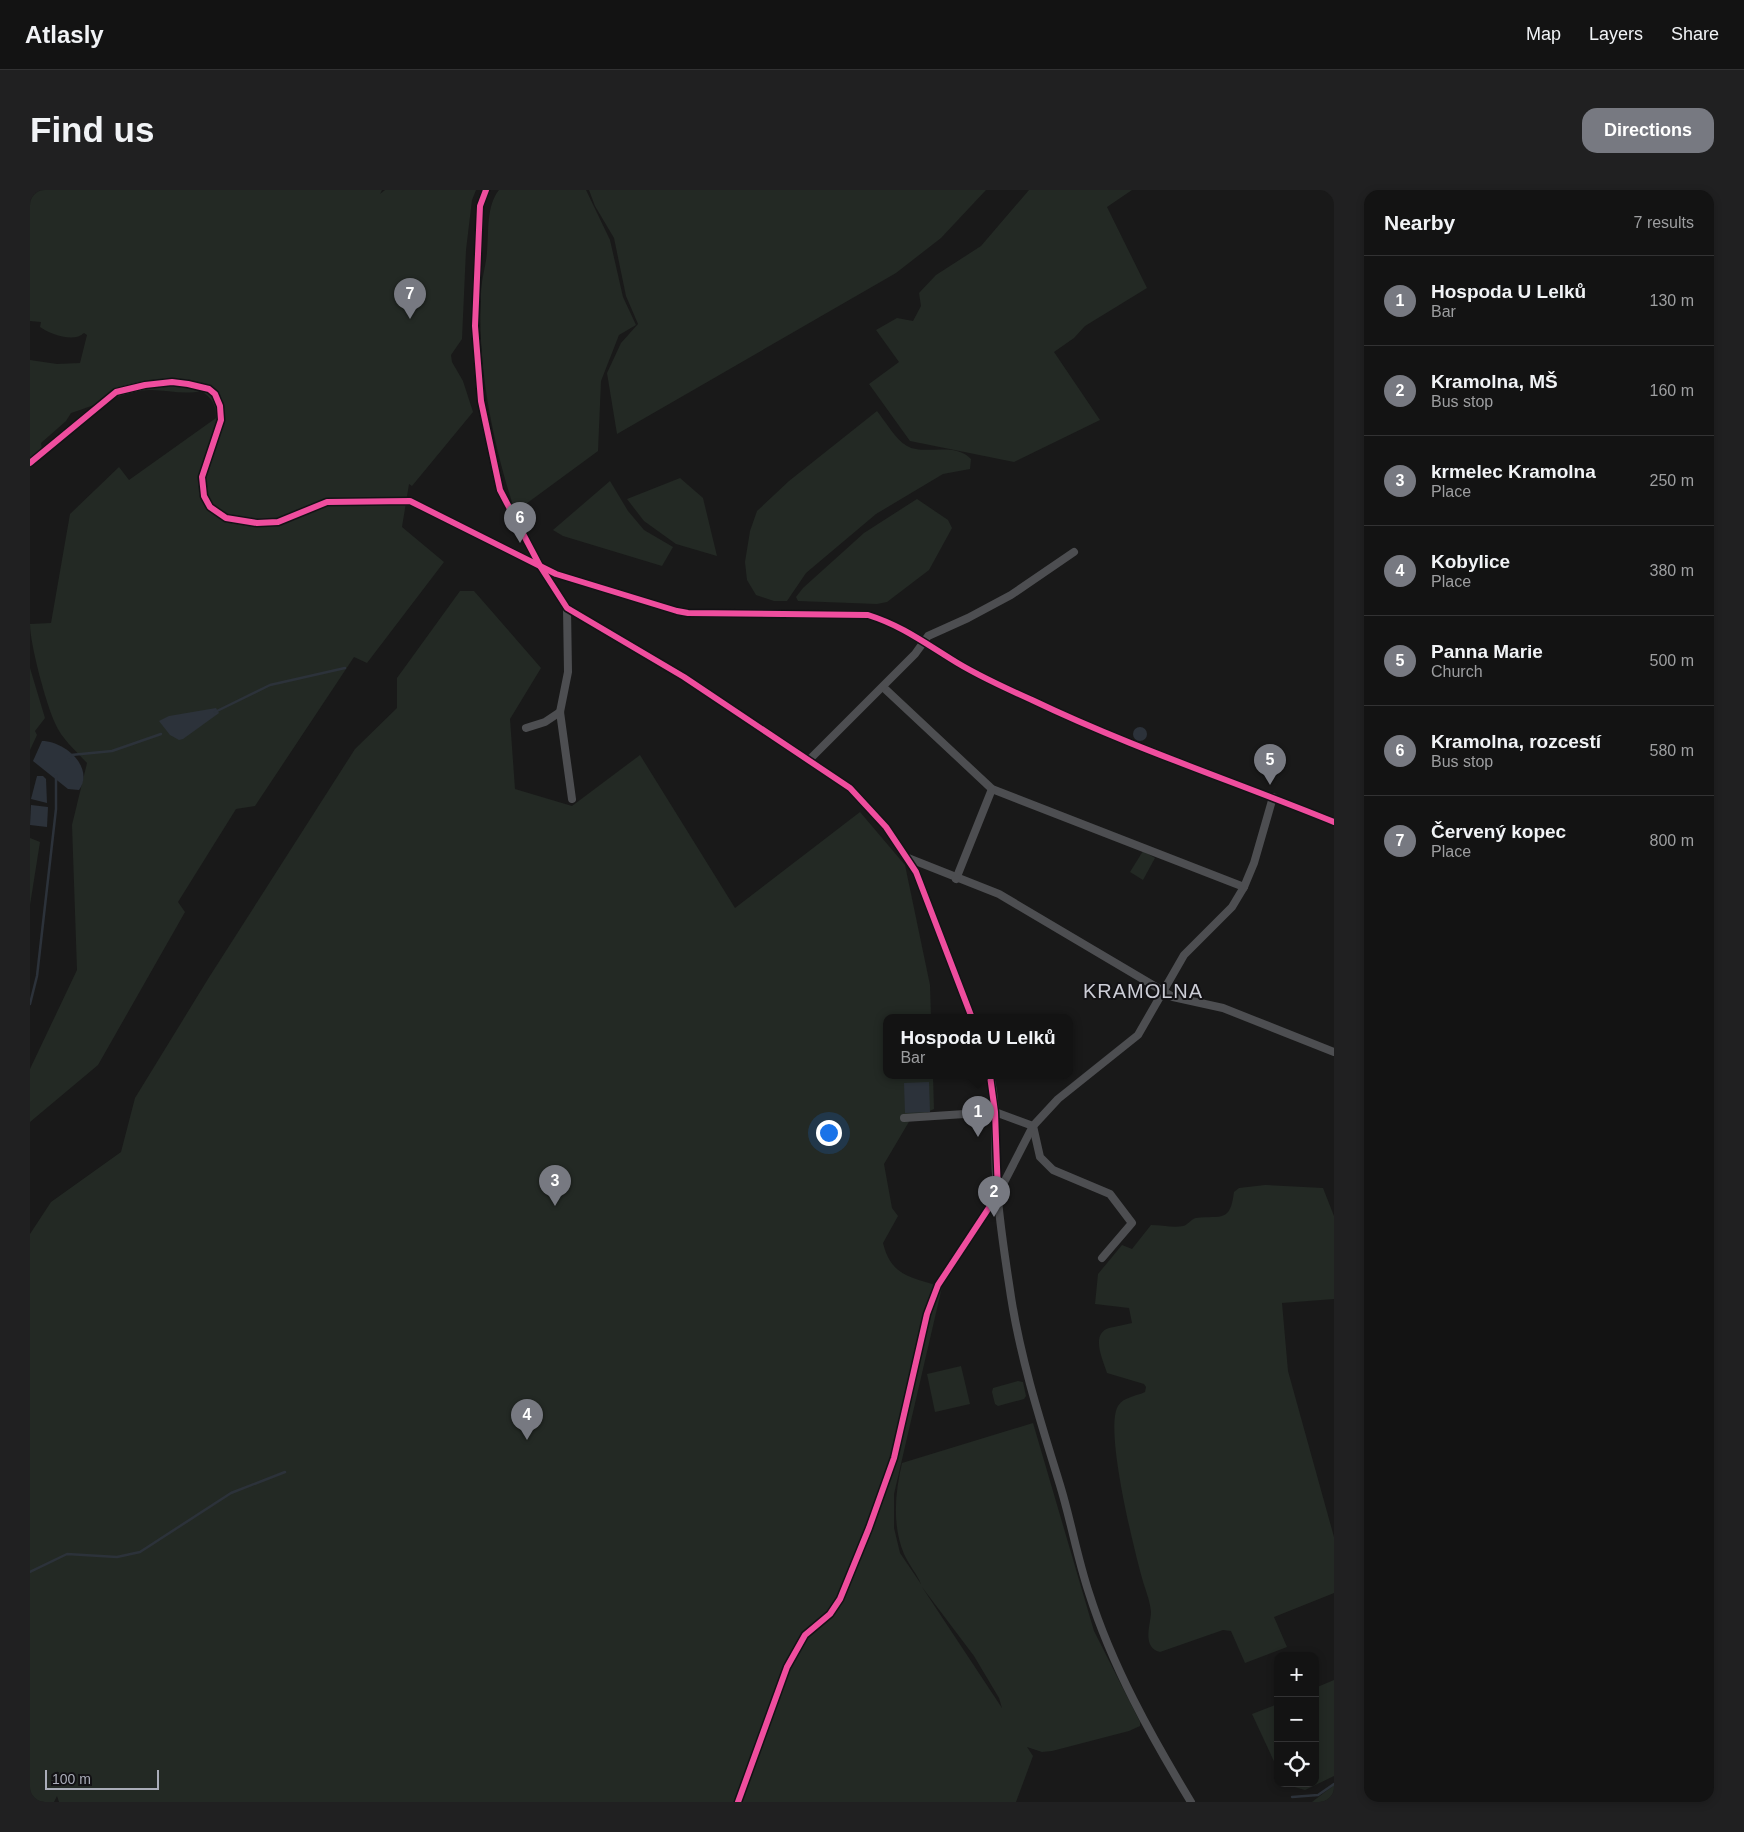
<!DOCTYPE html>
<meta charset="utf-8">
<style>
:root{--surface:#131313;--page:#202021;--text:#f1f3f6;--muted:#9d9ea0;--line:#323233;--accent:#777981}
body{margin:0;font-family:Helvetica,sans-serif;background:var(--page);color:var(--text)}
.controls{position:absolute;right:15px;bottom:15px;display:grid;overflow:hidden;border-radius:10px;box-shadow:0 2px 8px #0003}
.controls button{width:45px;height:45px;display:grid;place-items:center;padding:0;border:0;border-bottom:1px solid var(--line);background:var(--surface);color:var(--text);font:25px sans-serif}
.scale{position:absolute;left:15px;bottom:12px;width:114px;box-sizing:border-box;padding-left:5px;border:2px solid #aaadb9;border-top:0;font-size:14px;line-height:18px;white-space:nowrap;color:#aaadb9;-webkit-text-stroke:4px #131215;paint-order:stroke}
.you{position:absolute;left:798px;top:942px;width:18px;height:18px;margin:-12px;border:4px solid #fff;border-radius:50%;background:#1a73e8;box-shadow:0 0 0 8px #1a73e833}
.badge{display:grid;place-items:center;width:32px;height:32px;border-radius:50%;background:var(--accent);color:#fff;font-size:16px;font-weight:700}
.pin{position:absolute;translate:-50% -41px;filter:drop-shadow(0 1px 2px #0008)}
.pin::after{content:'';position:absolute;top:26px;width:18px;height:15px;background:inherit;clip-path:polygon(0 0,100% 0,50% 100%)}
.popup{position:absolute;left:853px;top:824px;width:190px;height:65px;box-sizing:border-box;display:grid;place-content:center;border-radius:10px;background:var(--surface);filter:drop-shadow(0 1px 4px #0005);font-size:16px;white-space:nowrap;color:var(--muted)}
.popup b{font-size:19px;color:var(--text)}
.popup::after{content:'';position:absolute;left:50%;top:100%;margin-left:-10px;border:10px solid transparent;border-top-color:var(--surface)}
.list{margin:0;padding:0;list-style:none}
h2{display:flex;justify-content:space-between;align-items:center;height:65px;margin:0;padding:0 20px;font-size:21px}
h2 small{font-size:16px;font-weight:400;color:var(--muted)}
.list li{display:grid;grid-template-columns:32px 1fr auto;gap:15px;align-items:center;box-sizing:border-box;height:90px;padding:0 20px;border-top:1px solid var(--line)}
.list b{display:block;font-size:19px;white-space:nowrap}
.list p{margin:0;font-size:16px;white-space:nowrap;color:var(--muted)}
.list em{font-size:16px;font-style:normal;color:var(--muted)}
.icon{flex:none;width:28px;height:28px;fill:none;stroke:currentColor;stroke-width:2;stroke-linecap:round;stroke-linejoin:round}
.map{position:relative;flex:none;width:1304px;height:1612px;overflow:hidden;border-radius:15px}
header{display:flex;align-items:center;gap:30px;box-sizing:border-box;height:70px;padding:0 25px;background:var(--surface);border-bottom:1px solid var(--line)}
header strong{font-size:24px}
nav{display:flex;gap:28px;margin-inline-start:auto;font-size:18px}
.intro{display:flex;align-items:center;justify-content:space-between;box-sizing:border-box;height:120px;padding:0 30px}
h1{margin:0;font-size:35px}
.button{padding:12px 22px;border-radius:15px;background:var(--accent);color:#fff;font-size:18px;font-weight:700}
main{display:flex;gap:30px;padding:0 30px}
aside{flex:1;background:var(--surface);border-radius:15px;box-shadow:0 2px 8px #0003}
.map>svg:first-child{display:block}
.green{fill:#232924;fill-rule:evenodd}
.water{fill:#2c323a}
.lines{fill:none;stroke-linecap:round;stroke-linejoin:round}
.stream{stroke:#2c323a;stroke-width:2.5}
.minor{stroke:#4d4e51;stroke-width:8}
.cycleway-casing{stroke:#131215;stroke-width:9}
.cycleway{stroke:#ef4d9e;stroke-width:6}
.labels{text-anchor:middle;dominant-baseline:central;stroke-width:4;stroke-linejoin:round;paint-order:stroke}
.quarter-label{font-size:20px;letter-spacing:1px;fill:#cbccd5;stroke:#131215}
</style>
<header>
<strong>Atlasly</strong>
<nav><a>Map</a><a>Layers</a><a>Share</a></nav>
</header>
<div class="intro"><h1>Find us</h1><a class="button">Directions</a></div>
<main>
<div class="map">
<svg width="1304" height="1612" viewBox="0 0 1304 1612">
<rect width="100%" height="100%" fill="#191919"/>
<g class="green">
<path d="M0,0H352L350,4L355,0H446L442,10L436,60L432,149L421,165L422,172L433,191L443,222L382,296L379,294L372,337L414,372L337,473L324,467L225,616L206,619L148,712L155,722L68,875L0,932V879L47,780L42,635L57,573C46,561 31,548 25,533C16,514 0,454 0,434L21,433L40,324L89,277L99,290L186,228C186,214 182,208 171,201C150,206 130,197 109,201C86,206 63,216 41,223L36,231L11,253L12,259L0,270V170L27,174L50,173L57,145L54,143C44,153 20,144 10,137L11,132L0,131Z"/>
<path d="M469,0H556L580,50L593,107L606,135L589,145L571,191L568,261L485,322C463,253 447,178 451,104C451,90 456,76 457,62C459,42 456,16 469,0Z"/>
<polygon points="559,0 956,0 911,48 866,83 587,244 577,183 591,153 608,134 596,106 584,48 565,16"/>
<polygon points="999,0 1102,0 1077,17 1117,98 1055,136 1044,148 1024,162 1070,230 984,272 880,251 839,194 869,172 846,140 867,128 883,131 891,116 889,103 906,85 951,56"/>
<path d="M847,221C856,232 865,249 877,256C894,266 924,251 941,269L940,279L913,284L846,324L776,383L757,411H744L726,405L717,390L715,372L720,341L727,321L759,291Z"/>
<polygon points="650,288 673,308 687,366 646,354 614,331 597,309"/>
<polygon points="580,291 598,321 614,340 643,357 632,376 533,346 523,340"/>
<polygon points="887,309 918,330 922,338 899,380 857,412 847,414 768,411 766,407 773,398 834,343"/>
<path d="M430,401H444L511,478L480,529L485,599L542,616L610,565L705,718L830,622L875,675L900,795L901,828H857V886H903L904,919L880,930L854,974L862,1018L868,1026L853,1053C861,1087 882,1087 912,1097L864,1304V1338L870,1363L891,1394C887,1384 879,1375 874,1364C862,1335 865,1303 872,1273L1003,1233L1064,1441L1110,1532V1536L1099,1541L1022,1561L1012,1562L997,1557L1003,1566L986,1612H29L27,1606L24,1612H0V1044L21,1012L91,962L105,908L178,789L325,559L367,518V488ZM892,1397L944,1466L969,1508L972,1518Z"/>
<polygon points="0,478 15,528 5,541 7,545 0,560"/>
<polygon points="0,648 10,652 0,715"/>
<polygon points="1113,661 1125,668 1113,690 1100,682"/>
<path d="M1235,995L1293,998L1304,1026V1109L1252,1113L1258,1181L1304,1347V1403L1244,1427L1257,1457L1215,1473L1201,1441L1193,1440L1130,1462C1111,1457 1121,1434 1121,1422C1120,1410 1115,1399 1112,1388C1104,1359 1074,1239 1088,1216C1093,1207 1107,1206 1115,1202L1116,1197L1114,1194L1077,1183C1073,1170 1060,1144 1079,1138C1087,1136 1095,1135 1102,1133L1099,1118L1065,1114L1068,1084L1092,1055L1102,1059L1121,1035C1131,1035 1144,1038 1153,1036C1158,1035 1161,1029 1166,1028C1192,1025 1200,1033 1204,1002L1209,998Z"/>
<polygon points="931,1176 940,1214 905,1222 897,1184"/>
<polygon points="988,1191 993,1192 996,1206 994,1209 968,1216 965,1214 962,1202 963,1198"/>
<polygon points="1304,1490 1304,1586 1275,1600 1254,1594 1285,1593 1285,1498"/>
<polygon points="1248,1514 1248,1580 1222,1524"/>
<polygon points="1304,1595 1304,1612 1282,1612"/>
</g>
<g class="water">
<polygon points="186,518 189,523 153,549 149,550 140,545 129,531 139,526"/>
<circle cx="1110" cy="544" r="7"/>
<path d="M12,551C35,551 65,578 49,600L38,599L3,571Z"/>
<polygon points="7,586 13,586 16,589 17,613 1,609"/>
<polygon points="1,615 18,617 17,637 0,635"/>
<polygon points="899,892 900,922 875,923 874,893"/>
</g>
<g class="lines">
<g class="stream">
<polyline points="185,522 240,495 315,478"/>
<polyline points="39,567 41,565 82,561 131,544"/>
<polyline points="0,814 7,786 26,619 26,585"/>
<polyline points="0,1382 37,1364 87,1367 110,1362 201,1303 255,1282"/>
<polyline points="1262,1607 1288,1605 1304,1594"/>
</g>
<g class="minor">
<polyline points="456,0 450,16 445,136 451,211 470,300 510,376 537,418 654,487 820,598 856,637 886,682 942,828"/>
<path d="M0,273L86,202L115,195L142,192L158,194L179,199L185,204L190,216L191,230L172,287L174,306L180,317L196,328L227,333L248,332L297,312L380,311L526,384L647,421L658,423L838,425C870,435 892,451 921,469C946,485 975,498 1002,510C1100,557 1203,591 1304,632"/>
<polyline points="537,418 538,482 530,522 542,609"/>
<polyline points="853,497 962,599 1214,697"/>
<polyline points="496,538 515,532 530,522"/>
<polyline points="779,570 885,464 898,446 938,428 981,405 1044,362"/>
<polyline points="878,668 969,704 1143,807 1193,818 1304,862"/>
<polyline points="926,689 962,599"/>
<path d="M960,886C968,918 964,952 966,985C968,1025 975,1067 981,1107C991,1171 1011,1233 1030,1295C1041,1331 1047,1367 1059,1403C1082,1476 1121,1546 1161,1612"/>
<polyline points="874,928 965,922 1003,936 1010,967 1023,980 1080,1004 1102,1033 1072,1068"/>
<polyline points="968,1004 1003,936 1028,909 1108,845 1154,765 1202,717 1214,697 1224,673 1243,607"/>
</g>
<g class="cycleway-casing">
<g id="cycleway">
<polyline points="456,0 450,16 445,136 451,211 470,300 510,376 537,418 654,487 820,598 856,637 886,682 942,828"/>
<path d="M0,273L86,202L115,195L142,192L158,194L179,199L185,204L190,216L191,230L172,287L174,306L180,317L196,328L227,333L248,332L297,312L380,311L526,384L647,421L658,423L838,425C870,435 892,451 921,469C946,485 975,498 1002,510C1100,557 1203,591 1304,632"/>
<polyline points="708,1612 757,1477 775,1445 800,1424 810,1409 839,1338 864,1268 897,1124 908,1095 968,1004 965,922 960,886"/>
</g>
</g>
<use href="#cycleway" class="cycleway"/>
</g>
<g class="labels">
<g class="quarter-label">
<text x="1113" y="801">KRAMOLNA</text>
</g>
</g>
</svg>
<div class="controls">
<button>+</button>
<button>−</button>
<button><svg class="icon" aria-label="locate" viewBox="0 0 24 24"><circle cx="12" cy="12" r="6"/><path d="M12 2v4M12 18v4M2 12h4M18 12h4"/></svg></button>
</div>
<div class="scale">100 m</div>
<div class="you"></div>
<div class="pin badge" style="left:948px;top:947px">1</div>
<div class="popup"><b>Hospoda U Lelků</b>Bar</div>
<div class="pin badge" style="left:964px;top:1027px">2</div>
<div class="pin badge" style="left:525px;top:1016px">3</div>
<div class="pin badge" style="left:497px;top:1250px">4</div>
<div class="pin badge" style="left:1240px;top:595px">5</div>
<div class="pin badge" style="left:490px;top:353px">6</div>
<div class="pin badge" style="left:380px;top:129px">7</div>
</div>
<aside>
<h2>Nearby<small>7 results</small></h2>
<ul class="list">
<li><span class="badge">1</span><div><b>Hospoda U Lelků</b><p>Bar</p></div><em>130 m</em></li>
<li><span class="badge">2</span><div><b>Kramolna, MŠ</b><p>Bus stop</p></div><em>160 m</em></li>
<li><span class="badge">3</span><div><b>krmelec Kramolna</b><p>Place</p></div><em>250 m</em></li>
<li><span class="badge">4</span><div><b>Kobylice</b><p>Place</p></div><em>380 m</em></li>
<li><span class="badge">5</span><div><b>Panna Marie</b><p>Church</p></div><em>500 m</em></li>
<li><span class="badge">6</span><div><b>Kramolna, rozcestí</b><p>Bus stop</p></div><em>580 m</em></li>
<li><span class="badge">7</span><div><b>Červený kopec</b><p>Place</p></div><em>800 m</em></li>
</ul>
</aside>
</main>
